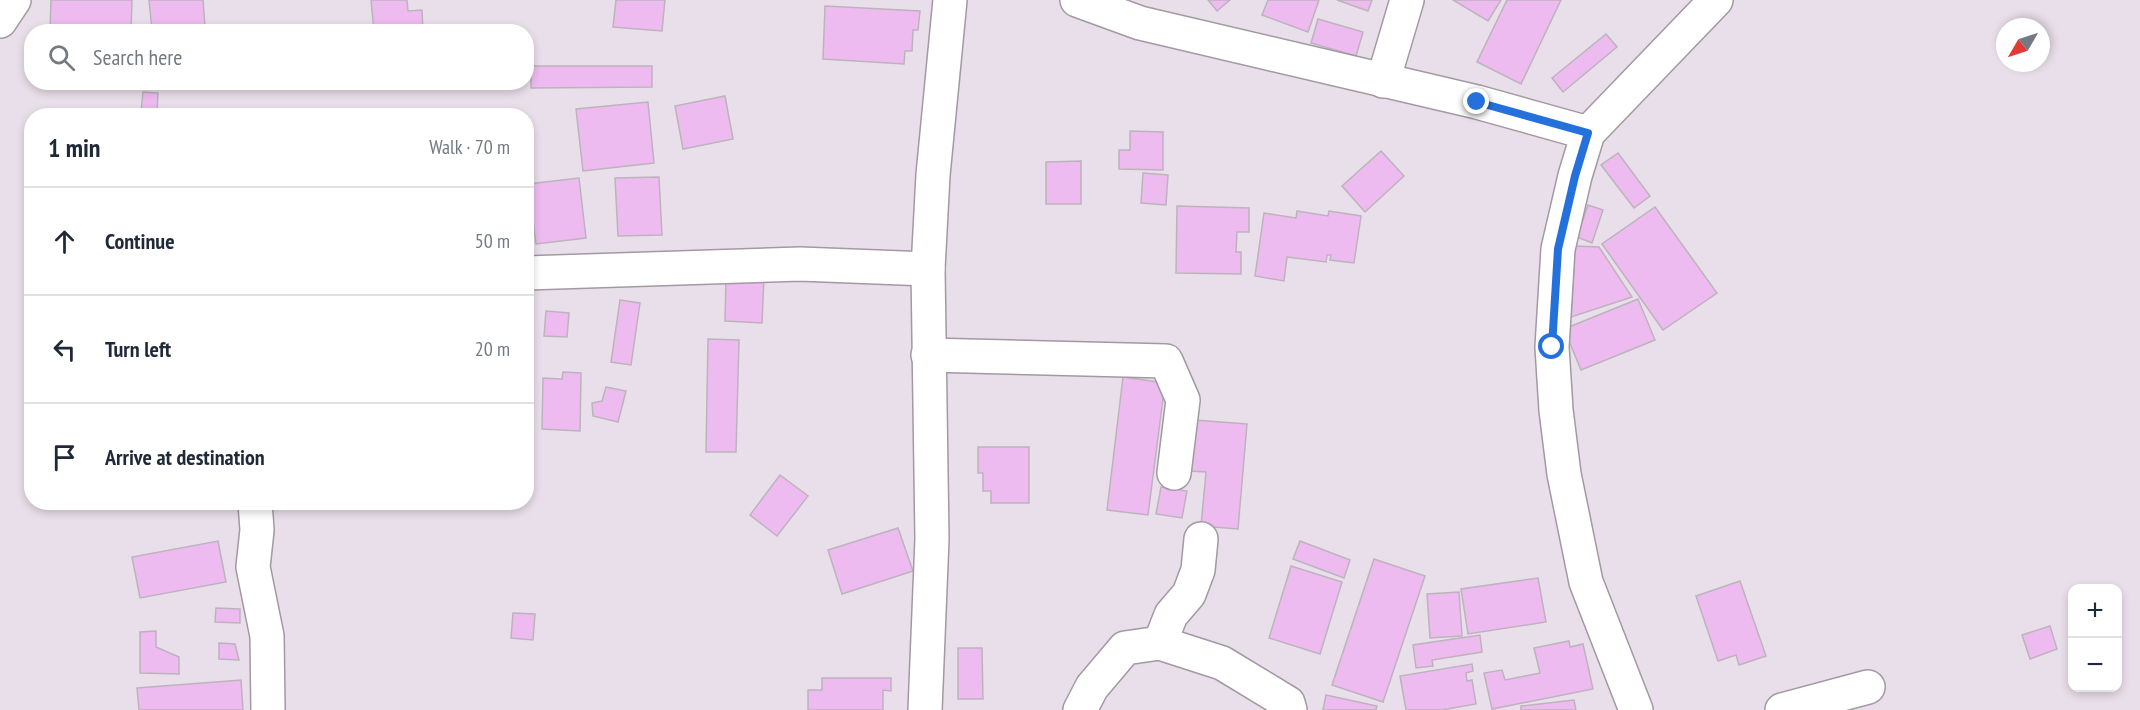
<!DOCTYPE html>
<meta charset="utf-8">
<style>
:root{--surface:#fff;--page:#f6f6f7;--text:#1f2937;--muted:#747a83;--line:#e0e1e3}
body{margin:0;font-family:"PT Sans Narrow",sans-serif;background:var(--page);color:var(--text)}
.controls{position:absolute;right:18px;bottom:18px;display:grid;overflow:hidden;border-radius:12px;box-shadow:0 3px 9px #0003}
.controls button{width:54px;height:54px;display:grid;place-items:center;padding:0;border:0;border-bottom:2px solid var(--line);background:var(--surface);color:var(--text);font:30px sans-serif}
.compass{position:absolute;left:1996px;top:18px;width:54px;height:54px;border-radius:50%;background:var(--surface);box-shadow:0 3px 9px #0003;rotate:231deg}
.stop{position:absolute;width:18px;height:18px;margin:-14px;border:4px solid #2471dc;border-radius:50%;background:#fff}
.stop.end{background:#2471dc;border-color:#fff;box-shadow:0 2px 6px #0008}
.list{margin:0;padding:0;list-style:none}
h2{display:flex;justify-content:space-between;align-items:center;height:78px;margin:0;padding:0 24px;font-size:26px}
h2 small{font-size:20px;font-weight:400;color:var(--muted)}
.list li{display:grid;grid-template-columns:39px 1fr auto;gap:18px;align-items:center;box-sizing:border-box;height:108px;padding:0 24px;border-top:2px solid var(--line)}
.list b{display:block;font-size:22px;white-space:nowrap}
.list em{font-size:20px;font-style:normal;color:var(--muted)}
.icon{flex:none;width:33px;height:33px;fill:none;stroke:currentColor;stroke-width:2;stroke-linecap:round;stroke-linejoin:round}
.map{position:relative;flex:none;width:2140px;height:710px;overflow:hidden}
.search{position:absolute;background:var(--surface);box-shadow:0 3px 9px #0003;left:24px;top:24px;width:510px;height:66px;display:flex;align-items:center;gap:15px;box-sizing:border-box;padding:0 21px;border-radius:24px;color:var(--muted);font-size:22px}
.panel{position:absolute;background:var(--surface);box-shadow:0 3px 9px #0003;left:24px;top:108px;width:510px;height:402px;border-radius:24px}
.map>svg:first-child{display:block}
.building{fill:#edbbef;stroke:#bdb3bd;stroke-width:1.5}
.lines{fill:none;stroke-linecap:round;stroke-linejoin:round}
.street-casing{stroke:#a299a2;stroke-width:36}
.street{stroke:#fff;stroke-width:33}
.route{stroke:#2471dc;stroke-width:8}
</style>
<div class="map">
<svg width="2140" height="710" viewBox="0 0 2140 710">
<rect width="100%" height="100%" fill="#e9dfea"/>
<g class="building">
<polygon points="51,0 132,0 131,32 50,32"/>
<polygon points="149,0 203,0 205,26 152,30"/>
<polygon points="371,0 407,0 408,11 422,10 423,32 374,32"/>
<polygon points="616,0 665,0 662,31 613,27"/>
<polygon points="1208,0 1230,0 1217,11"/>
<polygon points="1268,0 1319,0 1308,32 1262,15"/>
<polygon points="1337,0 1372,0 1368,11"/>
<polygon points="1453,0 1501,0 1488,21"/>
<polygon points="1507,0 1561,0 1521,84 1477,62"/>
<polygon points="825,6 920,11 918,30 913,30 912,51 905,51 904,64 823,59"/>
<polygon points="1318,19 1363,32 1356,56 1311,43"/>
<polygon points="1606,34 1617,47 1563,92 1552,78"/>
<polygon points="531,66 652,66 652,87 531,88"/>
<polygon points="143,92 158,93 157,113 141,112"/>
<polygon points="725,96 733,139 683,149 675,106"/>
<polygon points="648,102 654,163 583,171 576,109"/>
<polygon points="1130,131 1163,132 1163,170 1119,169 1119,150 1130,150"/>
<polygon points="1381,151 1404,176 1365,212 1342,186"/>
<polygon points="1618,153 1650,196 1634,208 1601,165"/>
<polygon points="1081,161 1081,204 1046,204 1046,162"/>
<polygon points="1143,173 1168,175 1166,205 1141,203"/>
<polygon points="659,177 662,235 618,236 615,178"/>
<polygon points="579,178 586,238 536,244 528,184"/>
<polygon points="1588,205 1603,210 1592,243 1577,237"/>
<polygon points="1177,206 1249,208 1249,232 1237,232 1236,252 1241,252 1241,274 1176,273"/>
<polygon points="1655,207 1717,293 1663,330 1602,244"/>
<polygon points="1297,211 1328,216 1329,211 1361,216 1354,263 1330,260 1331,255 1327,255 1326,262 1287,257 1284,281 1255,276 1264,213 1296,218"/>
<polygon points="1575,246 1599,247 1632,297 1571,317"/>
<polygon points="726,277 764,278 762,323 725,321"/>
<polygon points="1638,299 1655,340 1581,370 1564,329"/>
<polygon points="620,300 640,303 631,365 611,362"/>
<polygon points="546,311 569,313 567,337 544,336"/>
<polygon points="708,339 739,340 736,452 706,452"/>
<polygon points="563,372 581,373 580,431 542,429 543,378 562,379"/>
<polygon points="1123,377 1165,383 1148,515 1107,510"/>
<polygon points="606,387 626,391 618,422 593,416 592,403 602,401"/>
<polygon points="1194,420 1247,424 1238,529 1201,526 1206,472 1190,471"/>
<polygon points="978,447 1029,447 1029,503 991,503 991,491 983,491 983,473 978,473"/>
<polygon points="780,475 808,496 777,536 750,515"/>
<polygon points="1161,487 1187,491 1182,518 1156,514"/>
<polygon points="898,528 913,571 842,594 828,550"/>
<polygon points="218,541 226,582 140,598 132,557"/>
<polygon points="1300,541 1350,560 1344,578 1293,559"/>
<polygon points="1374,559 1425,576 1383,702 1332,685"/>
<polygon points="1291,566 1342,582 1320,654 1269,638"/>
<polygon points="1538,578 1546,622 1468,634 1461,589"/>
<polygon points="1740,581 1766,656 1739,665 1736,655 1718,661 1696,596"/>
<polygon points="1459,592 1462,636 1430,638 1427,594"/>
<polygon points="216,608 240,609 240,623 215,622"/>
<polygon points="513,613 535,614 533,640 511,638"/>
<polygon points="2050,626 2057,649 2030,659 2022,635"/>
<polygon points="156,631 156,647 179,657 179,674 140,673 140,632"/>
<polygon points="1480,635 1482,652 1432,660 1433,666 1416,668 1413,645"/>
<polygon points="1569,641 1570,647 1583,644 1593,689 1492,709 1484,673 1502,670 1505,680 1540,673 1534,648"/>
<polygon points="219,643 235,644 239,660 219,659"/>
<polygon points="958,648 982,648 983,699 958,699"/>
<polygon points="1472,664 1473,671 1466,673 1467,681 1472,680 1476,704 1442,710 1406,710 1400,676"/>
<polygon points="822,678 891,678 891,691 883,690 883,710 808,710 808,690 822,690"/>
<polygon points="241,680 243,710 139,710 137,688"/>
<polygon points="1326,695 1377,706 1376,710 1323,710"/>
<polygon points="1574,700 1576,710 1521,710 1521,706"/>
</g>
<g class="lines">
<g class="street-casing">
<g id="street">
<polyline points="1077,0 1140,23 1477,102 1588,133"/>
<polyline points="0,21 14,0"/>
<polyline points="1383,81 1407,0"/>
<polyline points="526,273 800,264 928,269"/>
<polyline points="928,355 1166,361 1183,400 1174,473"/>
<polyline points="255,502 257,530 253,567 267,636 268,710"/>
<polyline points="1160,643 1171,615 1189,594 1198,570 1201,539"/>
<polyline points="925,710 932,539 928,269 933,175 950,0"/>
<polyline points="1080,710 1092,687 1125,648 1160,643 1222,663 1288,703 1290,710"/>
<polyline points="1636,710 1586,582 1564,474 1556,410 1552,347 1558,249 1575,176 1588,133 1716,0"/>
<polyline points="1782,710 1868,687"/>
</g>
</g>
<use href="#street" class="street"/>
</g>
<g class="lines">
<polyline class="route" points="1477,102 1588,133 1575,176 1558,249 1552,347"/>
</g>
</svg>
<div class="controls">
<button>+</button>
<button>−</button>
</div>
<svg class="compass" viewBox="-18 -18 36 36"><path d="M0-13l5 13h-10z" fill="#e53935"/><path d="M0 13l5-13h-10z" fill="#747a83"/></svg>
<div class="stop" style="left:1552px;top:347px"></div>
<div class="stop end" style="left:1477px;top:102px"></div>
<div class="search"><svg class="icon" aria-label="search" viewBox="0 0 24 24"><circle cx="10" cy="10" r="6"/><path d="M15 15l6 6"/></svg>Search here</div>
<section class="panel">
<h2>1 min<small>Walk · 70 m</small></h2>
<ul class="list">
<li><svg class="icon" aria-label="ahead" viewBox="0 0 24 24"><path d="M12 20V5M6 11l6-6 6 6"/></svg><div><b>Continue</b></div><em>50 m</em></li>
<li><svg class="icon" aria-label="left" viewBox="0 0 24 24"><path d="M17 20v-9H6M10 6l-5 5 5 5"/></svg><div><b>Turn left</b></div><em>20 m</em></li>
<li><svg class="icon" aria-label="arrive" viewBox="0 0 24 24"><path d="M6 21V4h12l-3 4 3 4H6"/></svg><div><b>Arrive at destination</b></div></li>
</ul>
</section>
</div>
